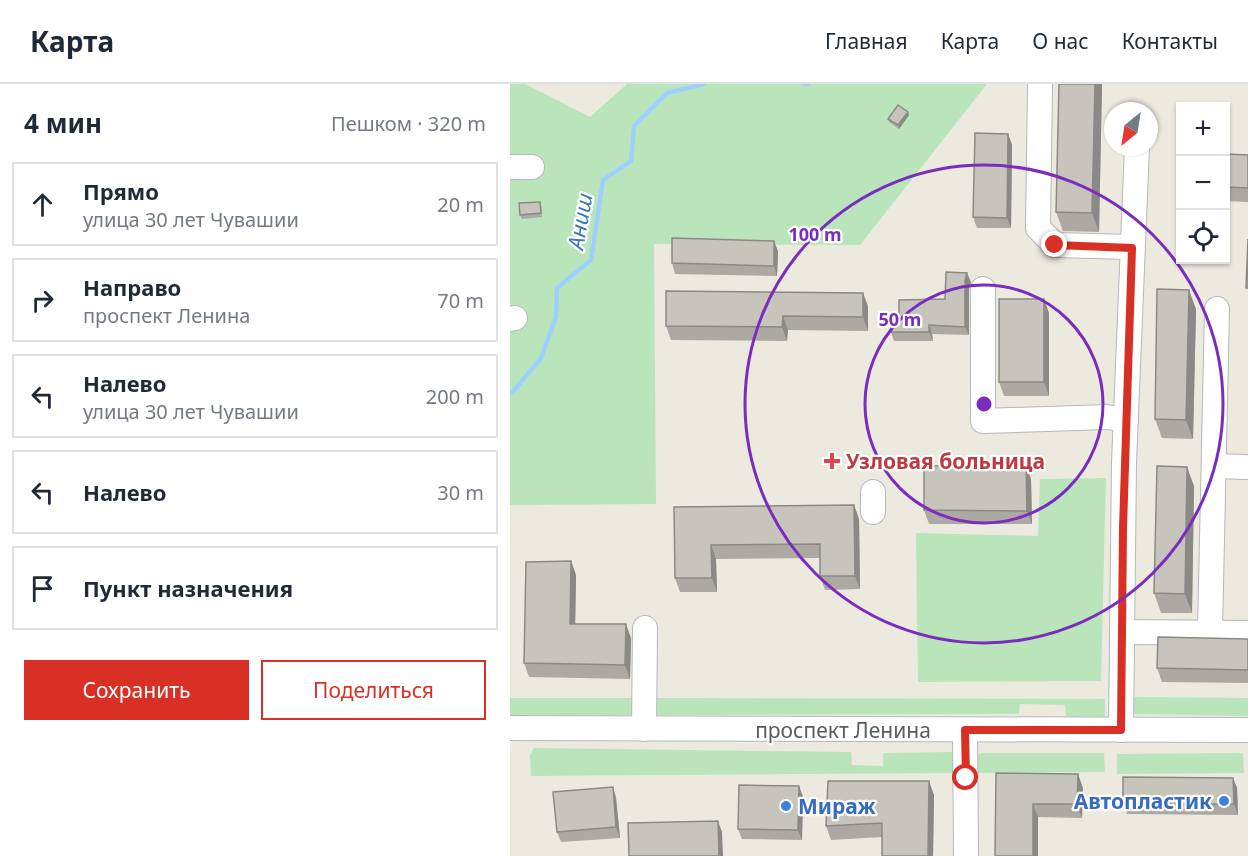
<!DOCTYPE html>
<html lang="ru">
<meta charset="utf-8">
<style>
:root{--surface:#fff;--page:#f6f6f7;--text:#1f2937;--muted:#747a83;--line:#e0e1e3;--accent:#d93025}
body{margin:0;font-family:"Noto Sans",sans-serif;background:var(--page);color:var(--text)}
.controls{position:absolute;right:18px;top:18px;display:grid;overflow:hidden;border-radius:0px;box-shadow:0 2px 4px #0004}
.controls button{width:54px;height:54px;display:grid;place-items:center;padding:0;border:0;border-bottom:2px solid var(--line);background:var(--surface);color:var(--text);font:30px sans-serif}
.compass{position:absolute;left:594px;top:18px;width:54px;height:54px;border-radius:50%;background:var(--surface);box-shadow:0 2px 4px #0004;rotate:210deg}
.stop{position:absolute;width:18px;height:18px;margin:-14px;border:4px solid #d93025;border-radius:50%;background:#fff}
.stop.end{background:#d93025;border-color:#fff;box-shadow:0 2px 6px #0008}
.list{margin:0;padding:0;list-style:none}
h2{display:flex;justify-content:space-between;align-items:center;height:78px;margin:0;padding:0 24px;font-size:26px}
h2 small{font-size:20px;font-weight:400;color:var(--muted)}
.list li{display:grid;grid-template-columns:39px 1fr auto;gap:18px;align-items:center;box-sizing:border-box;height:84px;margin:0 12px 12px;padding:0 12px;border:2px solid var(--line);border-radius:0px}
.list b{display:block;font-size:22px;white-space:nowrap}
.list p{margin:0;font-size:20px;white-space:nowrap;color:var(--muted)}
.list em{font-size:20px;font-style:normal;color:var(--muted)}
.actions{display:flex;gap:12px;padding:18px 24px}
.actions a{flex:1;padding:14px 0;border:2px solid var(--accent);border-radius:0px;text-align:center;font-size:21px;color:var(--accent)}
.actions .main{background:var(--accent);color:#fff}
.icon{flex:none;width:33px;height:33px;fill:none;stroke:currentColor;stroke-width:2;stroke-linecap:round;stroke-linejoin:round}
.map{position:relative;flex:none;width:738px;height:772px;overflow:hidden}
header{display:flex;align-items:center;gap:36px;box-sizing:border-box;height:84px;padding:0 30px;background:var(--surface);border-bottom:2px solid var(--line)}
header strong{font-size:28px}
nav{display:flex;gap:33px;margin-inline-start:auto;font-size:21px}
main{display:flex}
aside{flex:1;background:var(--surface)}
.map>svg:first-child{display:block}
.green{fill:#bae5bb}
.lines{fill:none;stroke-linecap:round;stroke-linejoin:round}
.stream{stroke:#9cd1ff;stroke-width:4.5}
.minor-casing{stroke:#b5b7bd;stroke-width:26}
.minor{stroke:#fff;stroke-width:24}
.wall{fill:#aba9a2}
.shaded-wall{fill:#8b8984}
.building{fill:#c7c4bc;stroke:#8b8984;stroke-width:1.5}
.route{stroke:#d93025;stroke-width:8}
.ring{fill:none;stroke:#7b2cbf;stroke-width:3}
.health-dot{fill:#e0444e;stroke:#fff;stroke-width:2}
.shop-dot{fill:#3f7fe0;stroke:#fff;stroke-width:2}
.labels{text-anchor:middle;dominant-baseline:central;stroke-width:4.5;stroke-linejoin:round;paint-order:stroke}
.health-label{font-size:21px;font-weight:bold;fill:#be3a42;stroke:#fff;text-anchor:start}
.street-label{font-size:21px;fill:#585c61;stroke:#fff}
.shop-label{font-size:21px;font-weight:bold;fill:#366cbe;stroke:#fff;text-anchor:end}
.water-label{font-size:22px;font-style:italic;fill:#3a76bb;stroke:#fff}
.centre{fill:#7b2cbf;stroke:#fff;stroke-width:3}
.ring-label{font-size:18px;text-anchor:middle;font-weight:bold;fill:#7b2cbf;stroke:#fff;stroke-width:4.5;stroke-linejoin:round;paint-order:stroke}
</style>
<header>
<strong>Карта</strong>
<nav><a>Главная</a><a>Карта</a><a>О нас</a><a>Контакты</a></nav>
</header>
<main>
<aside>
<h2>4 мин<small>Пешком · 320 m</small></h2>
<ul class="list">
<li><svg class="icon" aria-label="ahead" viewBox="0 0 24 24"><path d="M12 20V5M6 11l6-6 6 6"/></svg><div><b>Прямо</b><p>улица 30 лет Чувашии</p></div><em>20 m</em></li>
<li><svg class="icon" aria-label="right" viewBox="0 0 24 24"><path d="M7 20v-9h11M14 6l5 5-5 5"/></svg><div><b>Направо</b><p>проспект Ленина</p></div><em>70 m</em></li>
<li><svg class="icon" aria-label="left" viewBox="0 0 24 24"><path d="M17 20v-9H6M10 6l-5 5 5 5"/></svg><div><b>Налево</b><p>улица 30 лет Чувашии</p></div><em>200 m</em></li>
<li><svg class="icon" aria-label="left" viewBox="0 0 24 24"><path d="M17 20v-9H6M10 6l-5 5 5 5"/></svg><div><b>Налево</b></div><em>30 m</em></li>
<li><svg class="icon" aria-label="arrive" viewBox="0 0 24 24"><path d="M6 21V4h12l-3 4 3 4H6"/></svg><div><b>Пункт назначения</b></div></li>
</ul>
<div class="actions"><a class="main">Сохранить</a><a>Поделиться</a></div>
</aside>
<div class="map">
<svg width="738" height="772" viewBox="0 0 738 772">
<rect width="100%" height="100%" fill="#ece9df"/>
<g class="green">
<polygon points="0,0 15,0 80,33 117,0 477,0 350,161 144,160 146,420 0,421"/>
<polygon points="596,394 591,597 408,598 406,449 528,452 530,395"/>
<polygon points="622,613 738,614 738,632 621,630"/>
<rect x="0" y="614" width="126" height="17"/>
<polygon points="142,614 595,615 595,633 556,632 555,621 510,620 509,630 142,631"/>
<polygon points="24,664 341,668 342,681 373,682 373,669 443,668 446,675 446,689 21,692 20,671"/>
<polygon points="471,669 594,669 595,688 464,689 463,675"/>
<polygon points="733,669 734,689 607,690 607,670"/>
</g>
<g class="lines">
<g class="stream">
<polyline points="295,0 298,0"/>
<polyline points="0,309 2,309 31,274 46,233 47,204 81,176 93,96 121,77 124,42 157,9 194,0"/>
</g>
<g class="minor-casing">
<g id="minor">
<polyline points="530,0 528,144 545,161 622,163"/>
<polyline points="0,83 22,83"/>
<polyline points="473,205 473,337 597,333 616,336"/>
<polyline points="0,235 5,234"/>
<polyline points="704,382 735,383"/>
<polyline points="363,408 363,428"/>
<polyline points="700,547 707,225"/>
<polyline points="612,548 738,549"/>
<polyline points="0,644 738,646"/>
<polyline points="134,645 135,544"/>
<polyline points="455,646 456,772"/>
<polyline points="611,646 614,379 627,63"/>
</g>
</g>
<use href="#minor" class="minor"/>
</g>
<g class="wall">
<polygon points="549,0 592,0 589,148 553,147 546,128"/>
<polygon points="399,31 389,45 379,38 378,35"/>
<polygon points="498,50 502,61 501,144 467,144 463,133"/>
<polygon points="716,70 738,71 738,118 716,117"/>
<polygon points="31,121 32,133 12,135 10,131"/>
<polygon points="268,167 267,192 165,190 162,179"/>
<polygon points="461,198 459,205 459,251 422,250 423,257 384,257 381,248 435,215"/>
<polygon points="358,222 358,247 278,246 277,257 161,256 156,242"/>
<polygon points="686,225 683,355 652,354 645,335"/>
<polygon points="539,229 539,312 494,312 489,298"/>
<polygon points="521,395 522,440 419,440 414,426"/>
<polygon points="684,402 682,529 651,529 644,509"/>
<polygon points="344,421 349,435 350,505 315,506 310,492 310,474 206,475 207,508 170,508 165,494 164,423"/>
<polygon points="61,477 66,491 65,540 121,554 120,595 19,593 14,579"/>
<polygon points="738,555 738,599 652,598 647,584"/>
<polygon points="486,689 573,704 572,734 528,733"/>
<polygon points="723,694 727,704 728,731 617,730 613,720"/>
<polygon points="289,702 293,713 292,756 232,755 228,745"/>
<polygon points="103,703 106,714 110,754 51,758 47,748"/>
<polygon points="424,711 423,772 372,772 372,753 321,756 316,742"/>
</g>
<g class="shaded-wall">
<polygon points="585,0 592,0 589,148 582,129"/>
<polygon points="398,28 399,31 389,45 388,41"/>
<polygon points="498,50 502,61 501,144 497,134"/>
<polygon points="264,157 268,167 267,192 264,182"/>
<polygon points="457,189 461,198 459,205 459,251 455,243 455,196"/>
<polygon points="679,206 686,225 683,355 676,336"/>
<polygon points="353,209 358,222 358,247 353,233"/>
<polygon points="534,215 539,229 539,312 534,298"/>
<polygon points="273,232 278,246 277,257 272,243"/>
<polygon points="419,241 422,250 423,257 419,248"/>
<polygon points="516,381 521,395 522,440 517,427"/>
<polygon points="677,383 684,402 682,529 675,510"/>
<polygon points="344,421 349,435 350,505 345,492"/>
<polygon points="201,461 206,475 207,508 202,494"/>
<polygon points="61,477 66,491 65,554 60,540"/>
<polygon points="116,540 121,554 120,595 115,581"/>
<polygon points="568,690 573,704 572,734 567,720"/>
<polygon points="723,694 727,704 728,731 724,720"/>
<polygon points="419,697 424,711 423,772 418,772"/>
<polygon points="289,702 293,713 292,756 288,746"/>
<polygon points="103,703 106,714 110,754 106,743"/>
<polygon points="523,720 528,733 528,772 523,772"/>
<polygon points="208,737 212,748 213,772 209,772"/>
</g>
<g class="building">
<polygon points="549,0 585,0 582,129 546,128"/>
<polygon points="388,21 398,28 388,41 378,35"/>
<polygon points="465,49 498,50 497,134 463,133"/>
<polygon points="716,70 738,71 738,104 716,103"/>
<polygon points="30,118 31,129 10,131 9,119"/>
<polygon points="162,154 264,157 264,182 162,179"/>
<polygon points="738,155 738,204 736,204"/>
<polygon points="436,188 457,189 455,196 455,243 419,241 419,248 381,248 381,233 389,232 389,216 435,215"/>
<polygon points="647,205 679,206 676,336 645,335"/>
<polygon points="156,207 353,209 353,233 273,232 272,243 156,242"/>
<rect x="489" y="215" width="45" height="83"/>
<polygon points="516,381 517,427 414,426 414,382"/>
<polygon points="647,382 677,383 675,510 644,509"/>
<polygon points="344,421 345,492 310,492 310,460 201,461 202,494 165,494 164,423"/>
<polygon points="61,477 60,540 116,540 115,581 14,579 16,478"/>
<polygon points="648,553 738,555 738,586 647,584"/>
<polygon points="486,689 568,690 567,720 523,720 523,772 485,772"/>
<polygon points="613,693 723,694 724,720 613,720"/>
<polygon points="318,697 419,697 418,772 372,772 372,739 316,742"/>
<polygon points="229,701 289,702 288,746 228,745"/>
<polygon points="103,703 106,743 47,748 43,708"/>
<polygon points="208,737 209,772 119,772 118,739"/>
</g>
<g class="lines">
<polyline class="route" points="456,694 455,646 611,646 613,444 622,164 545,161"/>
</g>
<g class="ring">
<circle cx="474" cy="320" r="119"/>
<circle cx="474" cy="320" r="239"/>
</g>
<path class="health-dot" d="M319 368h6v6h6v6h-6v6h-6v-6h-6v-6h6z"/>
<g class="shop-dot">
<circle cx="714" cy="717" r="6"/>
<circle cx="276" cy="722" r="6"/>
</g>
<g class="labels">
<g class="health-label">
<text x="336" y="377">Узловая больница</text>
</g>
<g class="street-label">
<text x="333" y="646">проспект Ленина</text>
</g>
<g class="shop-label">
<text x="702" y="717">Автопластик</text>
<text x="288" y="722" text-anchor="start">Мираж</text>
</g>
<g class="water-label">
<text transform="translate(69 137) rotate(-80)">Аниш</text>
</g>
</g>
<circle cx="474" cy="320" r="9" class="centre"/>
<g class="ring-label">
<text x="305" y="157">100 m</text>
<text x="390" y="242">50 m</text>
</g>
</svg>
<div class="controls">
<button>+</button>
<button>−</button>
<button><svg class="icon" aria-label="locate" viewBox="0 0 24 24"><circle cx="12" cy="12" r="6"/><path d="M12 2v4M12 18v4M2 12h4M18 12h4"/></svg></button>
</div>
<svg class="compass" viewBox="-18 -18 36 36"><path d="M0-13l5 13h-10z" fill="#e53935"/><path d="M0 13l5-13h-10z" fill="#747a83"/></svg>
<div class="stop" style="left:456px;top:694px"></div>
<div class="stop end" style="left:545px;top:161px"></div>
</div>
</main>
